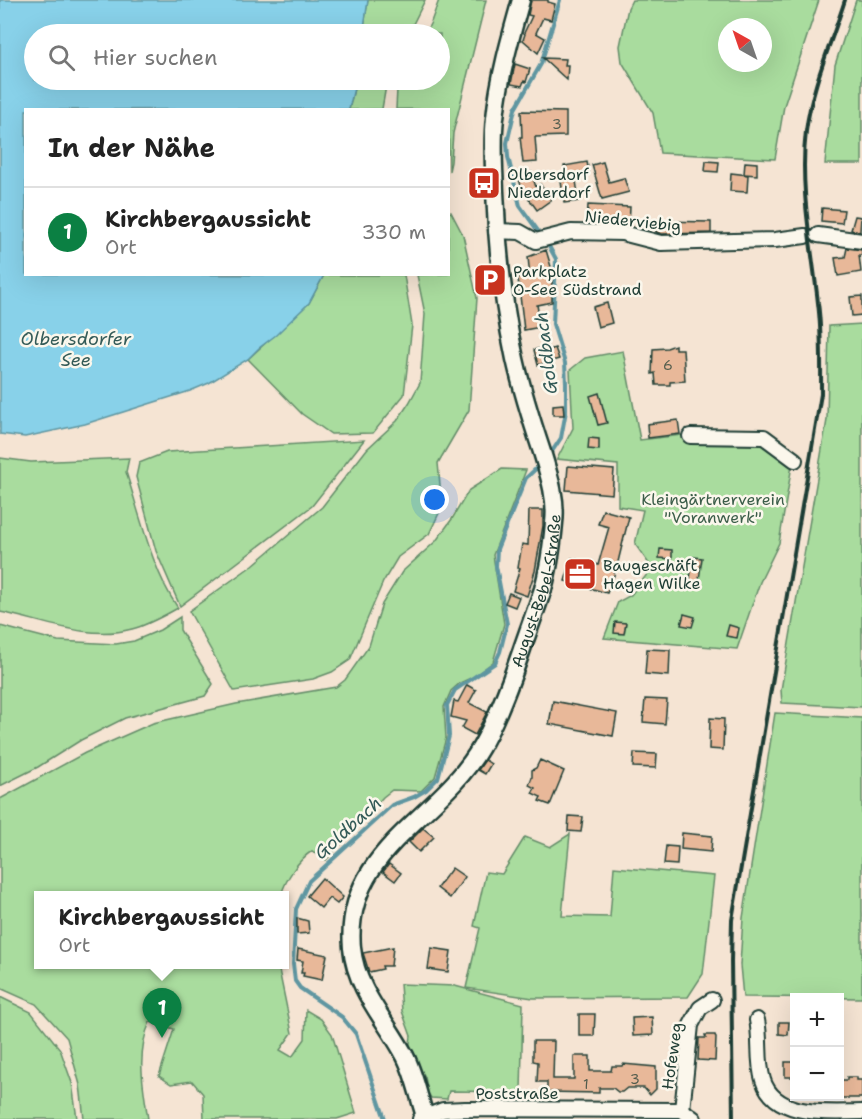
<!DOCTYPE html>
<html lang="de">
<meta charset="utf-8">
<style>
:root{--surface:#fff;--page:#f2f2f2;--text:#222;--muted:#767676;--line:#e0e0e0;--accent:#0b8043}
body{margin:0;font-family:"Shantell Sans",sans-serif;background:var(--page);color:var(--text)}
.controls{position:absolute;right:18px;bottom:18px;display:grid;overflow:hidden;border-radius:0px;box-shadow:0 6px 24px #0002}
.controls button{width:54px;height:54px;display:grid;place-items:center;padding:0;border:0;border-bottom:2px solid var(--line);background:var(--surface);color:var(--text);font:30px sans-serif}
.compass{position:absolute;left:718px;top:18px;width:54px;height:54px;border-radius:50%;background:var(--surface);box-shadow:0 6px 24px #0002;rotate:320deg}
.you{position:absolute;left:435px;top:500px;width:21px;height:21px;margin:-15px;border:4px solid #fff;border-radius:50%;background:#1a73e8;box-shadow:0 0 0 9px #1a73e833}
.badge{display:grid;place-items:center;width:39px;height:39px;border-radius:50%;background:var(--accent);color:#fff;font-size:20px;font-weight:700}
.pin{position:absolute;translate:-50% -50px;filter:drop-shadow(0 2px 3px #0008)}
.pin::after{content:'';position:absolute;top:32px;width:21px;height:18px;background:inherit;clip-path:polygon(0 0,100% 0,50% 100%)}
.popup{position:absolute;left:34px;top:891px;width:255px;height:78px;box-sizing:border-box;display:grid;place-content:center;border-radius:0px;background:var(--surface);filter:drop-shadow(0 2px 4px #0005);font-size:20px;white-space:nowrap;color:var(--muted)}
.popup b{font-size:22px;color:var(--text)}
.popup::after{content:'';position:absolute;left:50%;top:100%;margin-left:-12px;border:12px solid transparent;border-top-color:var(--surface)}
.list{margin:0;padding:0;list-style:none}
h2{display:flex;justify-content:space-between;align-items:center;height:78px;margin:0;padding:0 24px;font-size:26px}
h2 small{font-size:20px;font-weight:400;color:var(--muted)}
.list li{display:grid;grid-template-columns:39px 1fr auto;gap:18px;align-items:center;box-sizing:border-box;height:90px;padding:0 24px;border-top:2px solid var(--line)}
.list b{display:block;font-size:22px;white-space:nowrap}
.list p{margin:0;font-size:20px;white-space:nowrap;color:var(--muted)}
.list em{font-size:20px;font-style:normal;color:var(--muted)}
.icon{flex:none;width:33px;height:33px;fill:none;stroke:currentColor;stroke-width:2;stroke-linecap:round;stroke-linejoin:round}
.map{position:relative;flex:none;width:862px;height:1119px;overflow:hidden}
.search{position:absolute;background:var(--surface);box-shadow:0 6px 24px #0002;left:24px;top:24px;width:426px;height:66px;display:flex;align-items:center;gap:15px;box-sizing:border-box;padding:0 21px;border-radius:33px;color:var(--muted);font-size:22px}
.panel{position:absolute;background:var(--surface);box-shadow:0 6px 24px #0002;left:24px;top:108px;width:426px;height:168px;border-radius:0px}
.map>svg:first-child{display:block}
.green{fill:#a9dc9e;stroke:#648c69;stroke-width:1.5;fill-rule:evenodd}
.water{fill:#88d1e9;stroke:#5e96a1;stroke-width:1.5}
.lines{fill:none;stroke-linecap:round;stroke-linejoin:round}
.stream{stroke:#5e96a1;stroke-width:4}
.building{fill:#e8b899;stroke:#1f3d34;stroke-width:1.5}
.minor-casing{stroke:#1f3d34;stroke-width:18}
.tertiary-casing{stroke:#1f3d34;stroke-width:21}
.minor{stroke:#fbf7ec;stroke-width:14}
.tertiary{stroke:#fbf7ec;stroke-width:16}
.rail{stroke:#1f3d34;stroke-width:4}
.labels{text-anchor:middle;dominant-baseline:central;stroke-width:5;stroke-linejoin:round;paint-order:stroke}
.number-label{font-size:14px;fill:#515c4d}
.poi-label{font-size:16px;fill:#1f3d34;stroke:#fbf7ec;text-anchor:start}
.street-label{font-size:16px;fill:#1f3d34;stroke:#fbf7ec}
.park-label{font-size:16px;fill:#3b5d49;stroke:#fbf7ec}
.water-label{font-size:18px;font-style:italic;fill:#345b58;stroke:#fbf7ec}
</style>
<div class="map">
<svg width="862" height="1119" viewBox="0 0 862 1119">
<rect width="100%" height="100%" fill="#f5e4d3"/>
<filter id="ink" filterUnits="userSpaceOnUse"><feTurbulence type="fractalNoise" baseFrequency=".0167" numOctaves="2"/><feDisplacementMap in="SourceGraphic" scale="12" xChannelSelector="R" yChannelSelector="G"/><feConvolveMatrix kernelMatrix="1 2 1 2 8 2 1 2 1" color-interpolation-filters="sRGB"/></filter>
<g filter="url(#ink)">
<g class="green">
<polygon points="368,0 425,0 408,34 363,34"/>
<polygon points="439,0 486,0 453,133 451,162 449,171 448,110 396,109 397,89 401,80 440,80 440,34 425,34 431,22"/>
<path d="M632,0H819L784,106L775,159L660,153L653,113L622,62L620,46L628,8ZM727,27H763V63H727Z"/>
<polygon points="856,0 862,0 862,164 825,164 835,65"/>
<polygon points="356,80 387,80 382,109 349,110"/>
<polygon points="451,212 463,235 477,298 469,410 438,463 442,507 429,534 398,557 383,582 350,660 332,672 313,679 234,691 189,611 253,565 322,507 367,449 397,421 409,403 420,383 425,314 417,275 448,274 448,213"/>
<polygon points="324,275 404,275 412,325 404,395 373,433 331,434 302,414 248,359 309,303"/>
<polygon points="862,324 862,707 782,703 781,690 827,420 829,326"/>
<polygon points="623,351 640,440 699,433 764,437 793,459 779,543 760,582 737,649 604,638 618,602 631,595 652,568 635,544 643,510 618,506 618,465 557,459 573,428 570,370 585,358"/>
<polygon points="364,440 312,506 180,606 156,551 136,477 139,463 167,452"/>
<path d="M0,458L31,462L129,458L126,472C140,515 152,570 178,608C163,616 148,625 132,629C88,641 42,620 0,612Z"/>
<path d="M502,469L526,470L493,555L504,624L493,662L473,677L460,683L451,691L444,707L446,738L435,777L421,791L392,790L383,797L326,860L312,851C298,860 286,879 281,895L39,896V964L278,965L292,1033L280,1050L292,1057L305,1039L306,1010L321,1019L332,1034L356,1113L337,1119H204L203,1094L192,1081L171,1084L159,1076L174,1029L150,1022C136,1053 143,1086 148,1119H84L80,1085L67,1038L36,1004L0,988V799L85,753L153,723L236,704L336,687L345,680L369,646L382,604L402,572L436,541L452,519L469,490Z"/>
<polygon points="180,617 180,630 213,684 205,696 125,718 81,740 38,767 0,786 0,626 58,641 116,644 134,641 160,630"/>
<polygon points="775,713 862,718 862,998 743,997 740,965 743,918"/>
<polygon points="570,834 562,916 610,917 614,867 714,876 703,974 688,997 533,998 466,988 480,928 474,926 486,872 502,874 525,837 550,847"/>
<polygon points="400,984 455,986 523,1004 521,1092 449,1091 447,1099 431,1098 428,1093 425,1077 409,1050 411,1036 402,1011"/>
<polygon points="0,997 31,1012 60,1049 72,1083 77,1119 0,1119"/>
</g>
<polygon class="water" points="0,0 368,0 363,34 34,34 34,80 356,80 349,109 26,110 26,274 324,275 309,303 276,335 259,348 248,359 209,383 190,391 85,424 25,437 0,434"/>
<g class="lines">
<g class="stream">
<polyline points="541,235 520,206 508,157 507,143 515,109 541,64 560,0"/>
<polyline points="546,241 556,259 553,324 565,363 566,383 566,411 561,438 549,456"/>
<polyline points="385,1119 356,1034 342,1017 300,988 295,981 293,964 296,909 309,881 392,805 414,797 426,790 438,778 449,736 447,705 455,690 495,663 500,652 507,624 496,566 497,549 526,478 540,465"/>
</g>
</g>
<g class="building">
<polygon points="531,0 548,0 548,2 555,4 551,20 543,18 536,33 545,38 538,53 523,40 525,34 524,33 532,16 528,15"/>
<polygon points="543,58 566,59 565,65 568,65 567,80"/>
<polygon points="515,64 530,69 526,82 524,81 522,86 511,84"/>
<polygon points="521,111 566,112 566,136 535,137 537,162 523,163 520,137 522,137"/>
<polygon points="706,161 719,162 718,172 705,171"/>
<polygon points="587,162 589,172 575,174 579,201 564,203 561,181 567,180 564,166"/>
<polygon points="603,162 609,182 624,178 629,192 602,199 592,165"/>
<polygon points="745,162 757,163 757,175 744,174"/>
<polygon points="531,172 536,187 540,184 551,200 537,210 522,189 518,176"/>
<polygon points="731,173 748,175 747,192 730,191"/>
<polygon points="588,205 630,207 629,224 587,221"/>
<polygon points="822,208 844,210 842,223 821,221"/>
<polygon points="855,216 861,217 860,232 851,230"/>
<polygon points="656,221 711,222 711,233 662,234 656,232"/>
<polygon points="847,248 862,250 862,255 859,255 861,272 838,276 835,258 845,257"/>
<polygon points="546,250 552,270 552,302 537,305 541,327 524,330 518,278 530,277 528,257"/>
<polygon points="862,296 862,315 852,316 850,297"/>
<polygon points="607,303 612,323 598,327 593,307"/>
<polygon points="675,345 675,349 683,349 685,381 670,382 670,385 656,385 655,373 652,374 653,349 667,348"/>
<polygon points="547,346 549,350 555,348 559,359 538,365 534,350"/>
<polygon points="599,393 607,423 598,425 590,396"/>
<polygon points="563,404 564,415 553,415 553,405"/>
<polygon points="678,420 680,434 648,438 647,424"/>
<polygon points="589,438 599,439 599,450 588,449"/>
<polygon points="568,466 614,470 612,494 566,490"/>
<polygon points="529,510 543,510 543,526 535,571 527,596 513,591 520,568 518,568 522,544 528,545"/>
<polygon points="603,510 629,517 616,570 607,593 565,581 572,558 598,565 609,527 598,524"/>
<polygon points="660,549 672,550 672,559 659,558"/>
<polygon points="693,557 702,558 698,587 689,586"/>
<polygon points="509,593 519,597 515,607 505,603"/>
<polygon points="684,614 695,617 692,627 681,625"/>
<polygon points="615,622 626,623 624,634 614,633"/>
<polygon points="729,625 739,628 737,638 726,636"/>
<polygon points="647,649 670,650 669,676 645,674"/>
<polygon points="467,685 476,690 469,703 487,712 475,735 462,728 466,721 451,717 454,701 458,702"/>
<polygon points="645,699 667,700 665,724 643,722"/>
<polygon points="553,701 617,713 613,736 549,724"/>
<polygon points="710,718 724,719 723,750 709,749"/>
<polygon points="634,753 657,754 656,768 633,767"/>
<polygon points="485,760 491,764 485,774 478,770"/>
<polygon points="540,760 564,771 550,805 539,801 541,797 532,793 535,788 529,785 532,777 532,770 536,768"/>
<polygon points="569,816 583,817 581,832 568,831"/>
<polygon points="423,828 434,837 419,852 409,842"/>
<polygon points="682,833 712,836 711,852 681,849"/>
<polygon points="666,846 678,847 677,865 664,864"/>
<polygon points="389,864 401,873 395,881 383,872"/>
<polygon points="452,868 465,877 450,898 437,888"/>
<polygon points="322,878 343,897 337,904 329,898 321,908 307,896"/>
<polygon points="297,918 308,921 309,933 297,934"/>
<polygon points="393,947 391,966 382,966 383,969 369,972 363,953"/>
<polygon points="431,948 451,951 448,972 428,969"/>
<polygon points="298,949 327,955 322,980 303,976 304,973 301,973 303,961 297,960"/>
<polygon points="579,1014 595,1014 594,1036 579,1036"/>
<polygon points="652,1017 653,1035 633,1036 632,1018"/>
<polygon points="779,1022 789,1022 788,1035 779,1034"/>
<polygon points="705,1035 715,1035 716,1038 715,1061 698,1060 699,1038 706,1038"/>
<polygon points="533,1041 554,1041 553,1079 574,1079 574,1056 590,1056 590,1071 611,1071 612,1066 622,1066 623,1064 656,1067 656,1089 650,1095 644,1088 627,1088 622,1092 618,1092 613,1088 599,1088 599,1093 547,1092 547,1082 537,1082 538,1062 533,1061"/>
<rect x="785" y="1062" width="10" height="15"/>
<polygon points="847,1077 857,1077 857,1080 862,1080 862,1098 840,1098 840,1080 847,1080"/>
</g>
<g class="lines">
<g class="minor-casing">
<g id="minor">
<polyline points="496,231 520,232 536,241 571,232 622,233 661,243 775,240 805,236"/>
<polyline points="818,235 862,241"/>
<polyline points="690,436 764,437 795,460"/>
<path d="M757,1020C761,1039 757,1061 763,1080C775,1119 831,1112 862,1112"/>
<polyline points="682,1110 691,1025 700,1008 712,1000"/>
<polyline points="682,1110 694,1119"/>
<polyline points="420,1119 443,1110 465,1109 682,1110"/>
</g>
</g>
<g class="tertiary-casing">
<g id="tertiary">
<path id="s1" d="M426,1119C419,1099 415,1075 405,1056C386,1020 356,990 352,948C343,850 440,819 481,747C498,717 510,684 521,652C528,631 536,610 543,589C549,568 552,545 554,523C557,499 549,475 542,452C532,422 522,390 515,359C503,304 497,247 495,191C494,167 492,142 495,118C499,78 510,39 521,0"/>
</g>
</g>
<use href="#minor" class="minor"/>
<use href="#tertiary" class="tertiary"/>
<path class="rail" d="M733,1119L731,961L732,920L821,394C821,364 822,333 818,303C812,247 799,187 806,131C812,85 831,44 845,0"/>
</g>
</g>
<defs>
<g id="bus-square" transform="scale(1.725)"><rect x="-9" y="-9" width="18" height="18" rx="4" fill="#c8321e" stroke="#fbf7ec"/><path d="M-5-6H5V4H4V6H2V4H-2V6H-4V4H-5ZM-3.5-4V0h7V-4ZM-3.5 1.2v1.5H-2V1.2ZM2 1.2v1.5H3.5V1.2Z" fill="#fff"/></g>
<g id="parking-square" transform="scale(1.725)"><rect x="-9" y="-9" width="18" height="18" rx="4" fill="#c8321e" stroke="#fbf7ec"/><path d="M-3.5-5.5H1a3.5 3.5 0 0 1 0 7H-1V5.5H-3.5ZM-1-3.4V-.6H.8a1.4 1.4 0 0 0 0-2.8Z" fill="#fff"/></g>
<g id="office-square" transform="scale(1.725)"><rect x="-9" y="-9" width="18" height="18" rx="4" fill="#c8321e" stroke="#fbf7ec"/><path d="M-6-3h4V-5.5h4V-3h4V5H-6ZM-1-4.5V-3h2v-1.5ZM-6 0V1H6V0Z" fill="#fff"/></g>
</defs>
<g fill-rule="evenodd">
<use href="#bus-square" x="484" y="183"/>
<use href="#parking-square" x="490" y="280"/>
<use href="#office-square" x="580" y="574"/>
</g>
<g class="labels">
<g class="number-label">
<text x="557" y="124">3</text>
<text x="668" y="365">6</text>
<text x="635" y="1079">3</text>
<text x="586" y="1084">1</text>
</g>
<g class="poi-label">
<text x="507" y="174">Olbersdorf<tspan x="507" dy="18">Niederdorf</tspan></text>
<text x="513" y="271">Parkplatz<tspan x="513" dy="18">O-See Südstrand</tspan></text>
<text x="603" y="565">Baugeschäft<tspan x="603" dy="18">Hagen Wilke</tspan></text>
</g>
<g class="street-label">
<text transform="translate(633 221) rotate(6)">Niederviebig</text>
<text stroke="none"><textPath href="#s1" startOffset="602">August-Bebel-Straße</textPath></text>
<text transform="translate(672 1056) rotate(-82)">Hofeweg</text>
<text x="517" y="1093">Poststraße</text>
</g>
<g class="park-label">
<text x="713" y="499">Kleingärtnerverein<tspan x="713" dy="18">"Voranwerk"</tspan></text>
</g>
<g class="water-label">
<text x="76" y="339">Olbersdorfer<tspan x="76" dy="21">See</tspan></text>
<text transform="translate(546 353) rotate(-97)">Goldbach</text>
<text transform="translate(348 828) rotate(-42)">Goldbach</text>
</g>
</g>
</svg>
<div class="controls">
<button>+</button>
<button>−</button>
</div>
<svg class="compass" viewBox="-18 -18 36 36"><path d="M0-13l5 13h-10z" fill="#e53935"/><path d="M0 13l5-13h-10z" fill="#767676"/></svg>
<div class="you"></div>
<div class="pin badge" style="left:162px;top:1038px">1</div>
<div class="popup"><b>Kirchbergaussicht</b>Ort</div>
<div class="search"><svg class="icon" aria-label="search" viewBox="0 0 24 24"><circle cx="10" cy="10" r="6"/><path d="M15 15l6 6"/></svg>Hier suchen</div>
<section class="panel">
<h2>In der Nähe<small></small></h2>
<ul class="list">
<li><span class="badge">1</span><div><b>Kirchbergaussicht</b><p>Ort</p></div><em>330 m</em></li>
</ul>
</section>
</div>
